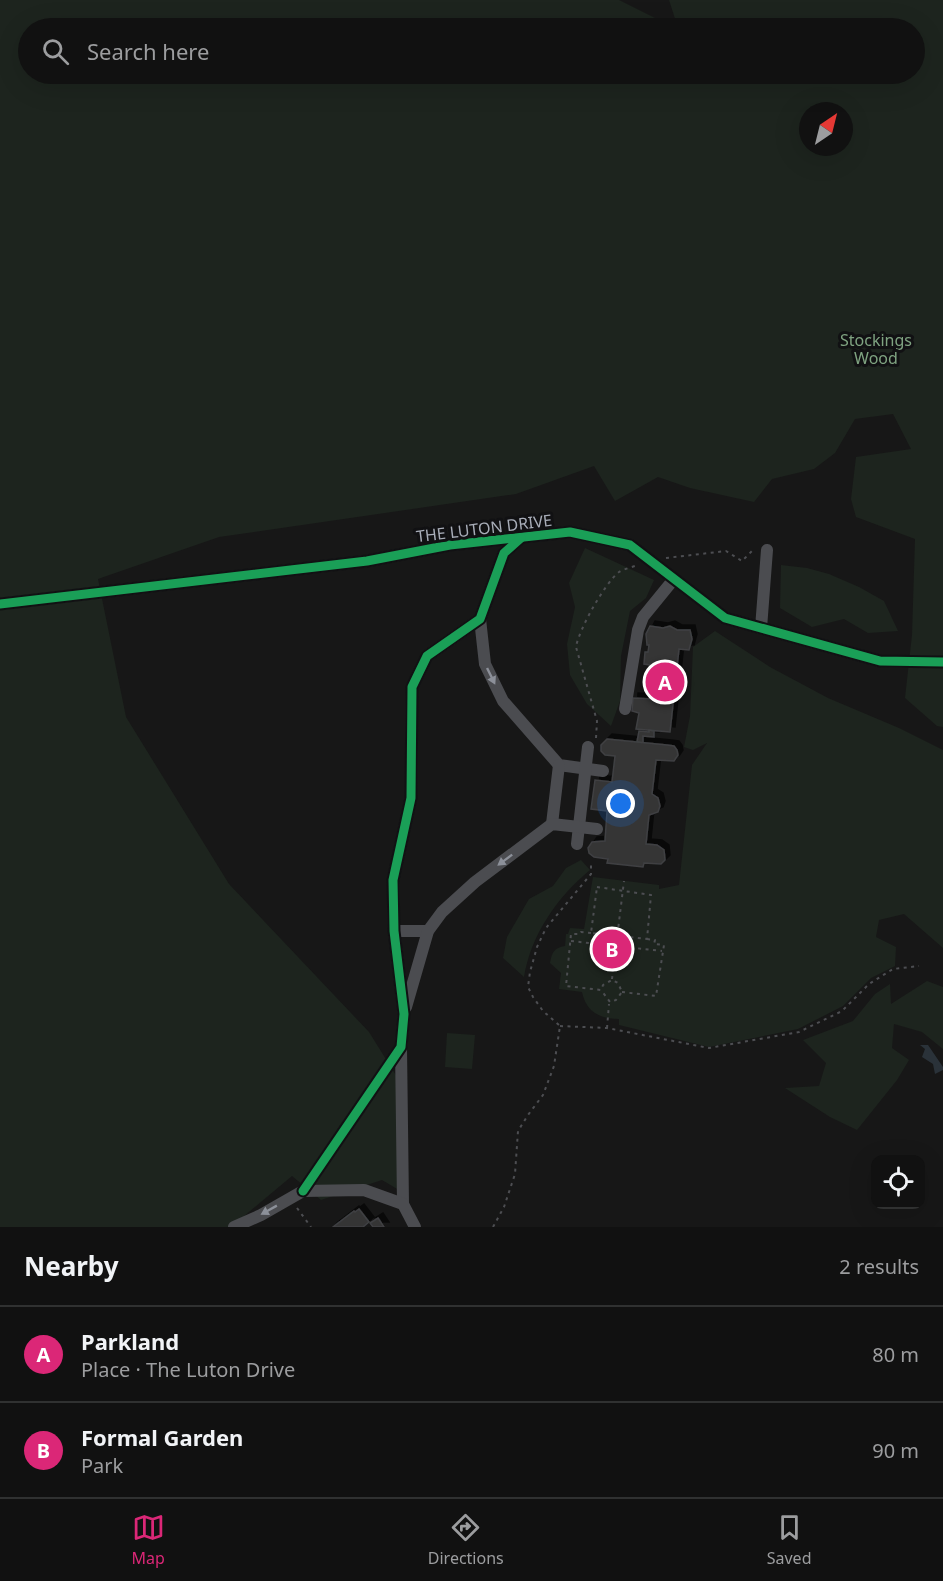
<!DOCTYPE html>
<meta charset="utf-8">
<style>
:root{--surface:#111;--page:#1e1f1f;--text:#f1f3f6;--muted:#9c9d9f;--line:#303131;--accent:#db2777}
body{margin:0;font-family:"Noto Sans",sans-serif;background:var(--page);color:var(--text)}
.controls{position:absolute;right:18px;bottom:18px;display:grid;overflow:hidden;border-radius:12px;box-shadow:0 6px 24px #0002}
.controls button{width:54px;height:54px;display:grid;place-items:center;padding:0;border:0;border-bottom:2px solid var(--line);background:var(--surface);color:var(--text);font:30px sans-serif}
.compass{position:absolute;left:799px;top:102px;width:54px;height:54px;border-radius:50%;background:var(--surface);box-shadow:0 6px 24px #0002;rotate:35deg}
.you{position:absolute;left:621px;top:804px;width:21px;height:21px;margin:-15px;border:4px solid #fff;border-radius:50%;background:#1a73e8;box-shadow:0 0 0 9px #1a73e833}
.badge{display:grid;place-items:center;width:39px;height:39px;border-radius:50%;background:var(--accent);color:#fff;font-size:20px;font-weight:700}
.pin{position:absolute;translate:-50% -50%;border:3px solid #fff;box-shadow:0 2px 6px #0006}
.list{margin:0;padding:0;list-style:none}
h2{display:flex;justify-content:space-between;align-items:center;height:78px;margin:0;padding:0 24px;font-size:26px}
h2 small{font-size:20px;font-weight:400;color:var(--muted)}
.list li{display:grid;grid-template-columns:39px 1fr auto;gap:18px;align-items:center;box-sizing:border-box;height:96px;padding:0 24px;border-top:2px solid var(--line)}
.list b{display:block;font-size:22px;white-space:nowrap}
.list p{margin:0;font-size:20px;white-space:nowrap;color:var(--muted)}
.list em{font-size:20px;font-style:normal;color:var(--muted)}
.icon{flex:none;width:33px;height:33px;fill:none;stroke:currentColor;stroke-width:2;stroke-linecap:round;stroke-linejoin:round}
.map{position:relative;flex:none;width:943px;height:1227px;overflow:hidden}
.search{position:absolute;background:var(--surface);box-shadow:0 6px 24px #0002;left:18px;right:18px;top:18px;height:66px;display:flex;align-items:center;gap:15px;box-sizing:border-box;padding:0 21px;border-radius:33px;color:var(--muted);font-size:22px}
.sheet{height:270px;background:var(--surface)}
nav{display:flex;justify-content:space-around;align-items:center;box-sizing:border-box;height:84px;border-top:2px solid var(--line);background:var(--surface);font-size:16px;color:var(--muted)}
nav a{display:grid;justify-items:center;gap:3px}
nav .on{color:var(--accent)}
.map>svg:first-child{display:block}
.green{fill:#1d241e;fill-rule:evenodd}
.water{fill:#2a3239}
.building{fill:#353536;stroke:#3f4043;stroke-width:1.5;filter:url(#shadow)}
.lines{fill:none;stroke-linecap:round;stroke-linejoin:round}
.path{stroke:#4d4e52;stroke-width:2;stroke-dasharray:3 4.5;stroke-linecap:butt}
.minor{stroke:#4b4c50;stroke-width:12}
.cycleway-casing{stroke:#111113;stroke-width:13}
.cycleway{stroke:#1a9f57;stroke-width:9}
.oneway{fill:#8c9099}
.labels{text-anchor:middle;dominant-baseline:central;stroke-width:6;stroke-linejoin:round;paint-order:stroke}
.park-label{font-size:16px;fill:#7fa381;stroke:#111113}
.street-label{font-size:16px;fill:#a8adb8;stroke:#111113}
</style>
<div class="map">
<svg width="943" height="1227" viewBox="0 0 943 1227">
<defs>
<filter id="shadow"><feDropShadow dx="5" dy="-5" stdDeviation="0" flood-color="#0009"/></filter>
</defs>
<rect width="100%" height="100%" fill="#171717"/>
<g class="green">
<path d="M0,0H619L675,28H28V74H914V28H678L669,0H943V727L937,726L905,698L912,635L915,539L856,517L851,499L856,457L911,449L893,414L855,419L835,453L814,469L772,479L754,502L690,488L658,477L615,501L594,466L516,494L219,537L98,579L126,717L229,884L369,1032L397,1077L404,1193L382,1180L321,1200L292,1176L231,1227H0ZM808,111H844V147H808Z"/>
<polygon points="585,548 654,580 646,598 630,611 621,656 620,701 611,726 587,704 570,675 567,644 575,607 569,583"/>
<polygon points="781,565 807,568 829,574 859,587 884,601 898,631 868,633 844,619 812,627 780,608"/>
<path d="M715,631L770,667L828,698L899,728L943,750V948L904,914L879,920L876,937L896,947L895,966L871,978L843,1006L798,1029L709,1047L619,1025V1019C600,1019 586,1012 582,992L559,989L561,973L550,963C552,952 554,948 565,946L566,934H568L570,928L584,929L593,877L659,885V889L679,885L692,765L707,743L693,750L684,747L690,716L693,647Z"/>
<path d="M581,860L590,870C557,897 531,935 524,977L503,958L507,937L529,899L553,886L566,868Z"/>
<polygon points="927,981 943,987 943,1049 922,1032 894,1024 892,1048 909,1060 897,1080 857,1130 830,1117 785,1088 819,1086 826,1063 803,1040 853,1021 875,994 890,984 891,1004"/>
<polygon points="447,1033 475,1035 472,1069 445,1067"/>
</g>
<polygon class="water" points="920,1045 928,1045 943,1067 943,1070 935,1074 933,1064 922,1057 925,1049"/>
<g class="building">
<polygon points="650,626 663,628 670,626 677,630 690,630 692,639 689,650 679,649 670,732 636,729 639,713 632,711 633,698 653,699 656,666 644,664 645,652 648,652 649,645 647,645 646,634"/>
<polygon points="649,730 654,731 654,737 643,736 643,743 637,742 639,731 649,732"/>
<polygon points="607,739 667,745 674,746 677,750 678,755 674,761 656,760 652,794 658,798 660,806 658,812 649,815 646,844 657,845 664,850 665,860 661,864 644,863 643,867 607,863 608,859 594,857 589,853 588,848 592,842 605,841 607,811 591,809 595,780 612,782 615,756 605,755 601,751 601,745"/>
<polygon points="359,1209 369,1222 363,1227 333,1227 354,1211 355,1212"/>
<polygon points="378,1218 384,1227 373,1227 370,1223"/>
</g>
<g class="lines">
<g class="path">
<polyline points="666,558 726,551 742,561 752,551"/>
<path d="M596,738L597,721L576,647C579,629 605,583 619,572C624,569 632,567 638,565"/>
<polygon points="597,887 651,895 647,939 591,933"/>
<polyline points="591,933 581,932 580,934 571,934 566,986 601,990 603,985 612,980 618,983 622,992 616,1000 610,1002 601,990"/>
<polyline points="571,941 662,951"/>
<polyline points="612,979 624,881"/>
<polyline points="622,992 656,996 664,945 654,944 655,940 647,939"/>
<polyline points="560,1026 607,1028 709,1048 799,1032 842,1011 869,984 893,969 919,966"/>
<polyline points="607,1028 609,1004"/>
<polyline points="297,1208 311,1227"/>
<polyline points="493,1227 504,1207 515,1174 518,1131 528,1115 543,1095 554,1066 560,1026 543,1011 533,997 528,987 530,972 537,947 546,928 591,874 591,861"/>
</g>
<g class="minor">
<polyline points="0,604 367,561 450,545 570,532 630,545 725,618 880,661 943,662"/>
<polyline points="480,619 485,664 503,701 559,765 603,771"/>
<polyline points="761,628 767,550"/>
<polyline points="625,709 638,630 643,617 674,579"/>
<polyline points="552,824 559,765"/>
<polyline points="577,844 588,747"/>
<polyline points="394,931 428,931"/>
<polyline points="406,1007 428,931 442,912 475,882 552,824 597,829"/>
<polyline points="401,1047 403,1204"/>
<polyline points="303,1191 401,1047 404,1014 394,931 393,880 411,798 412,687 427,656 480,619 504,553 521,538"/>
<polyline points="234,1227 261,1215 303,1191 364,1190 403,1204 415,1227"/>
</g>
<g class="cycleway-casing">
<g id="cycleway">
<polyline points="0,604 367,561 450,545 570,532 630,545 725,618 880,661 943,662"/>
<polyline points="303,1191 401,1047 404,1014 394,931 393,880 411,798 412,687 427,656 480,619 504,553 521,538"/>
</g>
</g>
<use href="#cycleway" class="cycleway"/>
</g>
<defs><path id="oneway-solid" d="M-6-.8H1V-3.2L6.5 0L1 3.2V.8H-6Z" transform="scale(1.5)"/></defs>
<g class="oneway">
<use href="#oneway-solid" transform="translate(491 676) rotate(64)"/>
<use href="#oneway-solid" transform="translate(505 860) rotate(143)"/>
<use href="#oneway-solid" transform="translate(269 1210) rotate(151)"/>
</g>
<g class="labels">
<g class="park-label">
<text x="876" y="340">Stockings<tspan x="876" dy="18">Wood</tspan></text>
</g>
<g class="street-label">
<text transform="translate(484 528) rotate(-7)">THE LUTON DRIVE</text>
</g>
</g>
</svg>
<div class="controls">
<button><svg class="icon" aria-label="locate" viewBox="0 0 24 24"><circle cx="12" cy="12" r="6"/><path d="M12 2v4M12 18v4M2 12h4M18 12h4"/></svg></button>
</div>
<svg class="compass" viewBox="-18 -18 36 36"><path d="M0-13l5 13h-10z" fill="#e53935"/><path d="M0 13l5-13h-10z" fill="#9c9d9f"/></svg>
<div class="you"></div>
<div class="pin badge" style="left:665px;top:682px">A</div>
<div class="pin badge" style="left:612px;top:949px">B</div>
<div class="search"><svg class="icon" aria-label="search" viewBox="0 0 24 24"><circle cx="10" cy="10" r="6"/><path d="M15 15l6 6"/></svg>Search here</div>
</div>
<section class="sheet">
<h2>Nearby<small>2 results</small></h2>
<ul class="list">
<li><span class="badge">A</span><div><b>Parkland</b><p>Place · The Luton Drive</p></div><em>80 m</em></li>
<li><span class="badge">B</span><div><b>Formal Garden</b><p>Park</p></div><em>90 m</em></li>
</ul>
</section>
<nav>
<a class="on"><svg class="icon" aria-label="map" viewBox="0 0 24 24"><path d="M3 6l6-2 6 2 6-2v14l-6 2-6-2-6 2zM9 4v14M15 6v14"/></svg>Map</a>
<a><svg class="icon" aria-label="directions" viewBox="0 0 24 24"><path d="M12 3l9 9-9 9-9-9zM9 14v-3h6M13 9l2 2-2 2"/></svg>Directions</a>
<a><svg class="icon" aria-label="saved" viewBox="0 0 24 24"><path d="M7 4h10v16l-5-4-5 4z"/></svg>Saved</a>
</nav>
